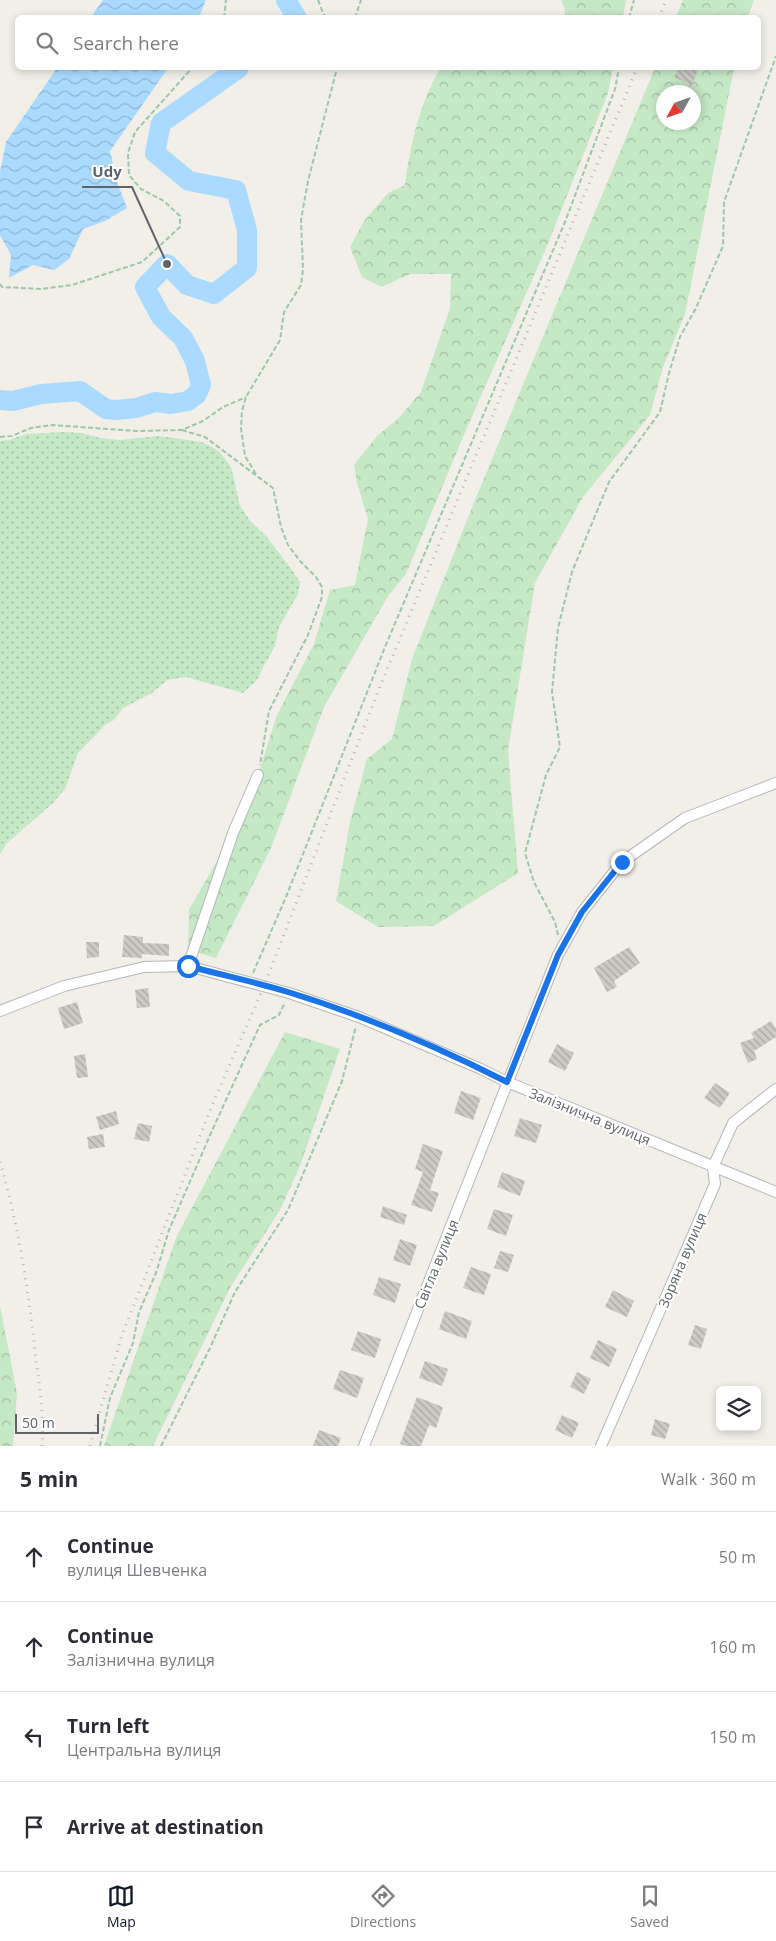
<!DOCTYPE html>
<meta charset="utf-8">
<style>
:root{--surface:#fff;--page:#f2f2f3;--text:#2b2b33;--muted:#7c7c81;--line:#e1e1e2;--accent:#111827}
body{margin:0;font-family:"Open Sans",sans-serif;background:var(--page);color:var(--text)}
.controls{position:absolute;right:15px;bottom:15px;display:grid;overflow:hidden;border-radius:8px;box-shadow:0 2px 8px #0003}
.controls button{width:45px;height:45px;display:grid;place-items:center;padding:0;border:0;border-bottom:1px solid var(--line);background:var(--surface);color:var(--text);font:25px sans-serif}
.compass{position:absolute;left:656px;top:85px;width:45px;height:45px;border-radius:50%;background:var(--surface);box-shadow:0 2px 8px #0003;rotate:230deg}
.scale{position:absolute;left:15px;bottom:12px;width:84px;box-sizing:border-box;padding-left:5px;border:2px solid #5f6368;border-top:0;font-size:14px;line-height:18px;white-space:nowrap;color:#5f6368;-webkit-text-stroke:4px #fff;paint-order:stroke}
.stop{position:absolute;width:15px;height:15px;margin:-11px;border:4px solid #1a73e8;border-radius:50%;background:#fff}
.stop.end{background:#1a73e8;border-color:#fff;box-shadow:0 1px 5px #0008}
.list{margin:0;padding:0;list-style:none}
h2{display:flex;justify-content:space-between;align-items:center;height:65px;margin:0;padding:0 20px;font-size:21px}
h2 small{font-size:16px;font-weight:400;color:var(--muted)}
.list li{display:grid;grid-template-columns:32px 1fr auto;gap:15px;align-items:center;box-sizing:border-box;height:90px;padding:0 20px;border-top:1px solid var(--line)}
.list b{display:block;font-size:19px;white-space:nowrap}
.list p{margin:0;font-size:16px;white-space:nowrap;color:var(--muted)}
.list em{font-size:16px;font-style:normal;color:var(--muted)}
.icon{flex:none;width:28px;height:28px;fill:none;stroke:currentColor;stroke-width:2;stroke-linecap:round;stroke-linejoin:round}
.map{position:relative;flex:none;width:776px;height:1446px;overflow:hidden}
.search{position:absolute;background:var(--surface);box-shadow:0 2px 8px #0003;left:15px;right:15px;top:15px;height:55px;display:flex;align-items:center;gap:12px;box-sizing:border-box;padding:0 18px;border-radius:8px;color:var(--muted);font-size:19px}
.sheet{height:425px;background:var(--surface)}
nav{display:flex;justify-content:space-around;align-items:center;box-sizing:border-box;height:70px;border-top:1px solid var(--line);background:var(--surface);font-size:14px;color:var(--muted)}
nav a{display:grid;justify-items:center;gap:2px}
nav .on{color:var(--accent)}
.map>svg:first-child{display:block}
.grass{fill:url(#grass-dots)}
.forest{fill:url(#forest-crowns);fill-rule:evenodd}
.water{fill:url(#water-waves)}
.lines{fill:none;stroke-linecap:round;stroke-linejoin:round}
.river{stroke:#aadaff;stroke-width:20}
.building{fill:url(#building-back-hatch)}
.street-casing{stroke:#b5b8bc;stroke-width:12}
.path{stroke:#9cc7a9;stroke-width:2;stroke-dasharray:5 2.5;stroke-linecap:butt}
.street{stroke:#fff;stroke-width:10}
.rail{stroke:#b6b7b8;stroke-width:3;stroke-dasharray:1 6;stroke-linecap:butt}
.route{stroke:#1a73e8;stroke-width:6}
.labels{text-anchor:middle;dominant-baseline:central;stroke-width:4;stroke-linejoin:round;paint-order:stroke}
.street-label{font-size:14px;fill:#5f6368;stroke:#fff}
.leader{fill:none;stroke:#5f6368;stroke-width:2}
.callout-dot{fill:#5f6368;stroke:#fff;stroke-width:2}
.callout-label{font-size:15px;text-anchor:middle;font-weight:bold;fill:#5f6368;stroke:#fff;stroke-width:4;stroke-linejoin:round;paint-order:stroke}
</style>
<div class="map">
<svg width="776" height="1446" viewBox="0 0 776 1446">
<defs>
<pattern id="grass-dots" width="8" height="8" patternUnits="userSpaceOnUse" patternTransform="scale(1.25)"><rect width="8" height="8" fill="#c5e8c5"/><path d="M2 2h.1M6 6h.1" fill="none" stroke="#a3c0a4" stroke-width="1.8" stroke-linecap="round"/></pattern>
<pattern id="forest-crowns" width="20" height="18" patternUnits="userSpaceOnUse" patternTransform="scale(1.25)"><rect width="20" height="18" fill="#c5e8c5"/><path d="M2 6a3 3 0 1 1 6 0M12 15a3 3 0 1 1 6 0" fill="none" stroke="#a3c0a4"/></pattern>
<pattern id="water-waves" width="16" height="10" patternUnits="userSpaceOnUse" patternTransform="scale(1.25)"><rect width="16" height="10" fill="#aadaff"/><path d="M0 5q4-4 8 0t8 0" fill="none" stroke="#8eb4d2"/></pattern>
<pattern id="building-back-hatch" width="6" height="6" patternUnits="userSpaceOnUse" patternTransform="scale(1.25)"><rect width="6" height="6" fill="#cccac5"/><path d="M-1 5l2 2M0 0l6 6M5-1l2 2" fill="none" stroke="#a9a8a4"/></pattern>
</defs>
<rect width="100%" height="100%" fill="#f1efe8"/>
<polygon class="grass" points="62,432 82,433 100,438 119,440 159,436 202,442 219,451 231,467 240,506 251,522 266,536 292,570 300,582 298,594 279,627 275,646 266,662 257,680 243,693 186,677 167,680 152,693 123,708 114,720 105,725 78,753 65,789 52,804 7,843 0,854 0,441 9,440 26,434"/>
<g class="forest">
<polygon points="561,0 626,0 623,17 564,18 565,9"/>
<polygon points="683,0 754,0 748,17 676,17"/>
<path d="M440,68H613L608,93L544,253L466,430L406,574L388,596L324,707L271,848L216,958L188,950L189,910L218,859L252,783L258,775L277,715L314,644L330,590L355,585L368,519L357,483L354,465L378,435L398,419L421,392L450,308L451,274H410L382,287L362,277L350,247L364,221L388,193L405,185C410,144 420,104 440,68Z"/>
<path d="M655,68H734L685,314L663,367L650,415L583,497L535,583L508,750L518,873L434,926L378,927L336,901L350,822L367,759L392,739L412,659L475,500ZM664,92H694V122H664Z"/>
<polygon points="285,1032 340,1049 300,1166 280,1210 231,1286 153,1446 104,1446 176,1238"/>
<polygon points="0,1306 17,1393 13,1446 0,1446"/>
</g>
<g class="water">
<polygon points="103,0 206,0 199,17 91,17"/>
<polygon points="57,68 168,68 110,151 117,182 127,208 105,221 83,229 69,259 54,270 33,265 9,278 11,255 0,235 0,172 6,142"/>
</g>
<g class="lines">
<g class="river">
<polyline points="286,0 297,18"/>
<polyline points="0,400 13,401 41,394 80,391 106,409 116,410 136,408 155,402 171,404 188,401 197,394 201,385 195,361 183,338 161,317 145,287 167,264 187,285 214,294 247,268 247,230 236,190 189,181 155,153 161,123 239,68"/>
</g>
</g>
<g class="building">
<polygon points="679,68 699,68 692,85 674,77"/>
<polygon points="124,935 143,937 143,943 169,944 169,956 142,954 142,958 122,957"/>
<polygon points="86,942 99,942 99,957 87,958"/>
<polygon points="629,947 640,963 614,981 617,987 607,992 594,968"/>
<polygon points="148,988 150,1007 137,1008 135,990"/>
<polygon points="77,1002 83,1023 64,1029 58,1008"/>
<polygon points="771,1021 776,1028 776,1037 754,1051 757,1059 748,1063 740,1043 754,1038 751,1033"/>
<polygon points="557,1044 574,1053 565,1071 548,1062"/>
<polygon points="85,1054 88,1077 77,1078 74,1056"/>
<polygon points="715,1083 730,1093 720,1108 704,1098"/>
<polygon points="461,1091 481,1098 473,1120 454,1113"/>
<polygon points="116,1111 119,1124 100,1130 96,1117"/>
<polygon points="520,1118 542,1125 536,1143 514,1136"/>
<polygon points="138,1123 152,1126 149,1142 134,1139"/>
<polygon points="103,1134 105,1147 89,1149 87,1137"/>
<polygon points="423,1144 443,1151 430,1190 439,1193 432,1212 411,1205 423,1172 415,1169"/>
<polygon points="502,1172 525,1181 520,1196 497,1187"/>
<polygon points="383,1206 407,1215 404,1225 380,1217"/>
<polygon points="494,1209 513,1215 506,1236 487,1229"/>
<polygon points="400,1239 417,1245 410,1266 393,1260"/>
<polygon points="500,1251 514,1255 508,1272 494,1268"/>
<polygon points="471,1267 491,1274 484,1295 463,1288"/>
<polygon points="379,1277 401,1284 395,1303 373,1295"/>
<polygon points="613,1290 634,1301 627,1317 605,1307"/>
<polygon points="445,1311 472,1321 466,1339 439,1329"/>
<polygon points="695,1325 707,1329 701,1349 688,1345"/>
<polygon points="358,1331 381,1339 375,1358 351,1350"/>
<polygon points="598,1340 617,1349 609,1367 590,1358"/>
<polygon points="425,1361 448,1369 442,1386 419,1378"/>
<polygon points="340,1370 364,1378 357,1398 333,1389"/>
<polygon points="577,1372 591,1379 584,1394 570,1387"/>
<polygon points="417,1397 443,1407 436,1428 429,1425 421,1446 406,1446 400,1444"/>
<polygon points="562,1415 579,1423 572,1438 555,1430"/>
<polygon points="655,1419 670,1424 665,1439 651,1435"/>
<polygon points="319,1430 341,1438 338,1446 313,1446"/>
</g>
<g class="lines">
<g class="street-casing">
<g id="street">
<polyline points="188,966 233,833 258,775"/>
<polyline points="0,1011 64,986 144,967 188,966 289,993 359,1017 481,1069 507,1082 776,1192"/>
<polyline points="364,1446 558,955 582,912 622,862 685,818 776,783"/>
<polyline points="601,1446 715,1184 713,1167 733,1123 776,1089"/>
</g>
</g>
<g class="path">
<polyline points="318,0 325,18"/>
<polyline points="224,18 226,0"/>
<polyline points="355,18 361,0"/>
<polyline points="629,18 634,0"/>
<polyline points="0,284 2,287 41,289 72,285 142,262 180,227 180,216 164,201 141,189 129,175 128,153 135,132 192,68"/>
<polyline points="182,430 205,437 273,488 281,527 288,545 300,561 316,577 322,587 322,597 308,635 269,711 260,765"/>
<polyline points="0,437 12,436 31,428 52,425 136,431 182,430 203,421 223,407 246,397"/>
<polyline points="256,474 245,456 241,428 242,411 246,397 280,340 284,312 301,285 303,269 301,220 308,181 337,68"/>
<polyline points="558,935 555,922 534,882 525,853 546,775 560,747 552,692 558,628 572,572 609,482 660,412 669,373 680,337 696,308 723,246 724,202 776,56"/>
<polyline points="253,973 286,897 385,647 565,222 615,89 619,68"/>
<polyline points="100,1446 110,1398 133,1343 139,1312 156,1273 169,1230 211,1133 260,1025 279,1015 285,1002"/>
<polyline points="161,1446 210,1348 235,1292 288,1210 342,1081 356,1026"/>
</g>
<use href="#street" class="street"/>
<g class="rail">
<polyline points="659,18 666,0"/>
<path d="M0,1162C18,1224 28,1287 35,1351C39,1382 44,1415 42,1446"/>
<polyline points="90,1446 121,1338 213,1103 264,986 379,689 637,68"/>
</g>
</g>
<g class="lines">
<path class="route" d="M188,966C222,975 255,982 288,992C363,1015 438,1047 507,1082L558,955L582,912L622,862"/>
</g>
<g class="labels">
<g class="street-label">
<text transform="translate(590 1116) rotate(22)">Залізнична вулиця</text>
<text transform="translate(682 1260) rotate(-67)">Зоряна вулиця</text>
<text transform="translate(436 1264) rotate(-68)">Світла вулиця</text>
</g>
</g>
<path class="leader" d="M167 264L132 187H82"/>
<circle class="callout-dot" cx="167" cy="264" r="5"/>
<g class="callout-label">
<text x="107" y="177">Udy</text>
</g>
</svg>
<div class="controls">
<button><svg class="icon" aria-label="layers" viewBox="0 0 24 24"><path d="M12 4l9 5-9 5-9-5zM3 14l9 5 9-5"/></svg></button>
</div>
<svg class="compass" viewBox="-18 -18 36 36"><path d="M0-13l5 13h-10z" fill="#e53935"/><path d="M0 13l5-13h-10z" fill="#7c7c81"/></svg>
<div class="scale">50 m</div>
<div class="stop" style="left:188px;top:966px"></div>
<div class="stop end" style="left:622px;top:862px"></div>
<div class="search"><svg class="icon" aria-label="search" viewBox="0 0 24 24"><circle cx="10" cy="10" r="6"/><path d="M15 15l6 6"/></svg>Search here</div>
</div>
<section class="sheet">
<h2>5 min<small>Walk · 360 m</small></h2>
<ul class="list">
<li><svg class="icon" aria-label="ahead" viewBox="0 0 24 24"><path d="M12 20V5M6 11l6-6 6 6"/></svg><div><b>Continue</b><p>вулиця Шевченка</p></div><em>50 m</em></li>
<li><svg class="icon" aria-label="ahead" viewBox="0 0 24 24"><path d="M12 20V5M6 11l6-6 6 6"/></svg><div><b>Continue</b><p>Залізнична вулиця</p></div><em>160 m</em></li>
<li><svg class="icon" aria-label="left" viewBox="0 0 24 24"><path d="M17 20v-9H6M10 6l-5 5 5 5"/></svg><div><b>Turn left</b><p>Центральна вулиця</p></div><em>150 m</em></li>
<li><svg class="icon" aria-label="arrive" viewBox="0 0 24 24"><path d="M6 21V4h12l-3 4 3 4H6"/></svg><div><b>Arrive at destination</b></div></li>
</ul>
</section>
<nav>
<a class="on"><svg class="icon" aria-label="map" viewBox="0 0 24 24"><path d="M3 6l6-2 6 2 6-2v14l-6 2-6-2-6 2zM9 4v14M15 6v14"/></svg>Map</a>
<a><svg class="icon" aria-label="directions" viewBox="0 0 24 24"><path d="M12 3l9 9-9 9-9-9zM9 14v-3h6M13 9l2 2-2 2"/></svg>Directions</a>
<a><svg class="icon" aria-label="saved" viewBox="0 0 24 24"><path d="M7 4h10v16l-5-4-5 4z"/></svg>Saved</a>
</nav>
